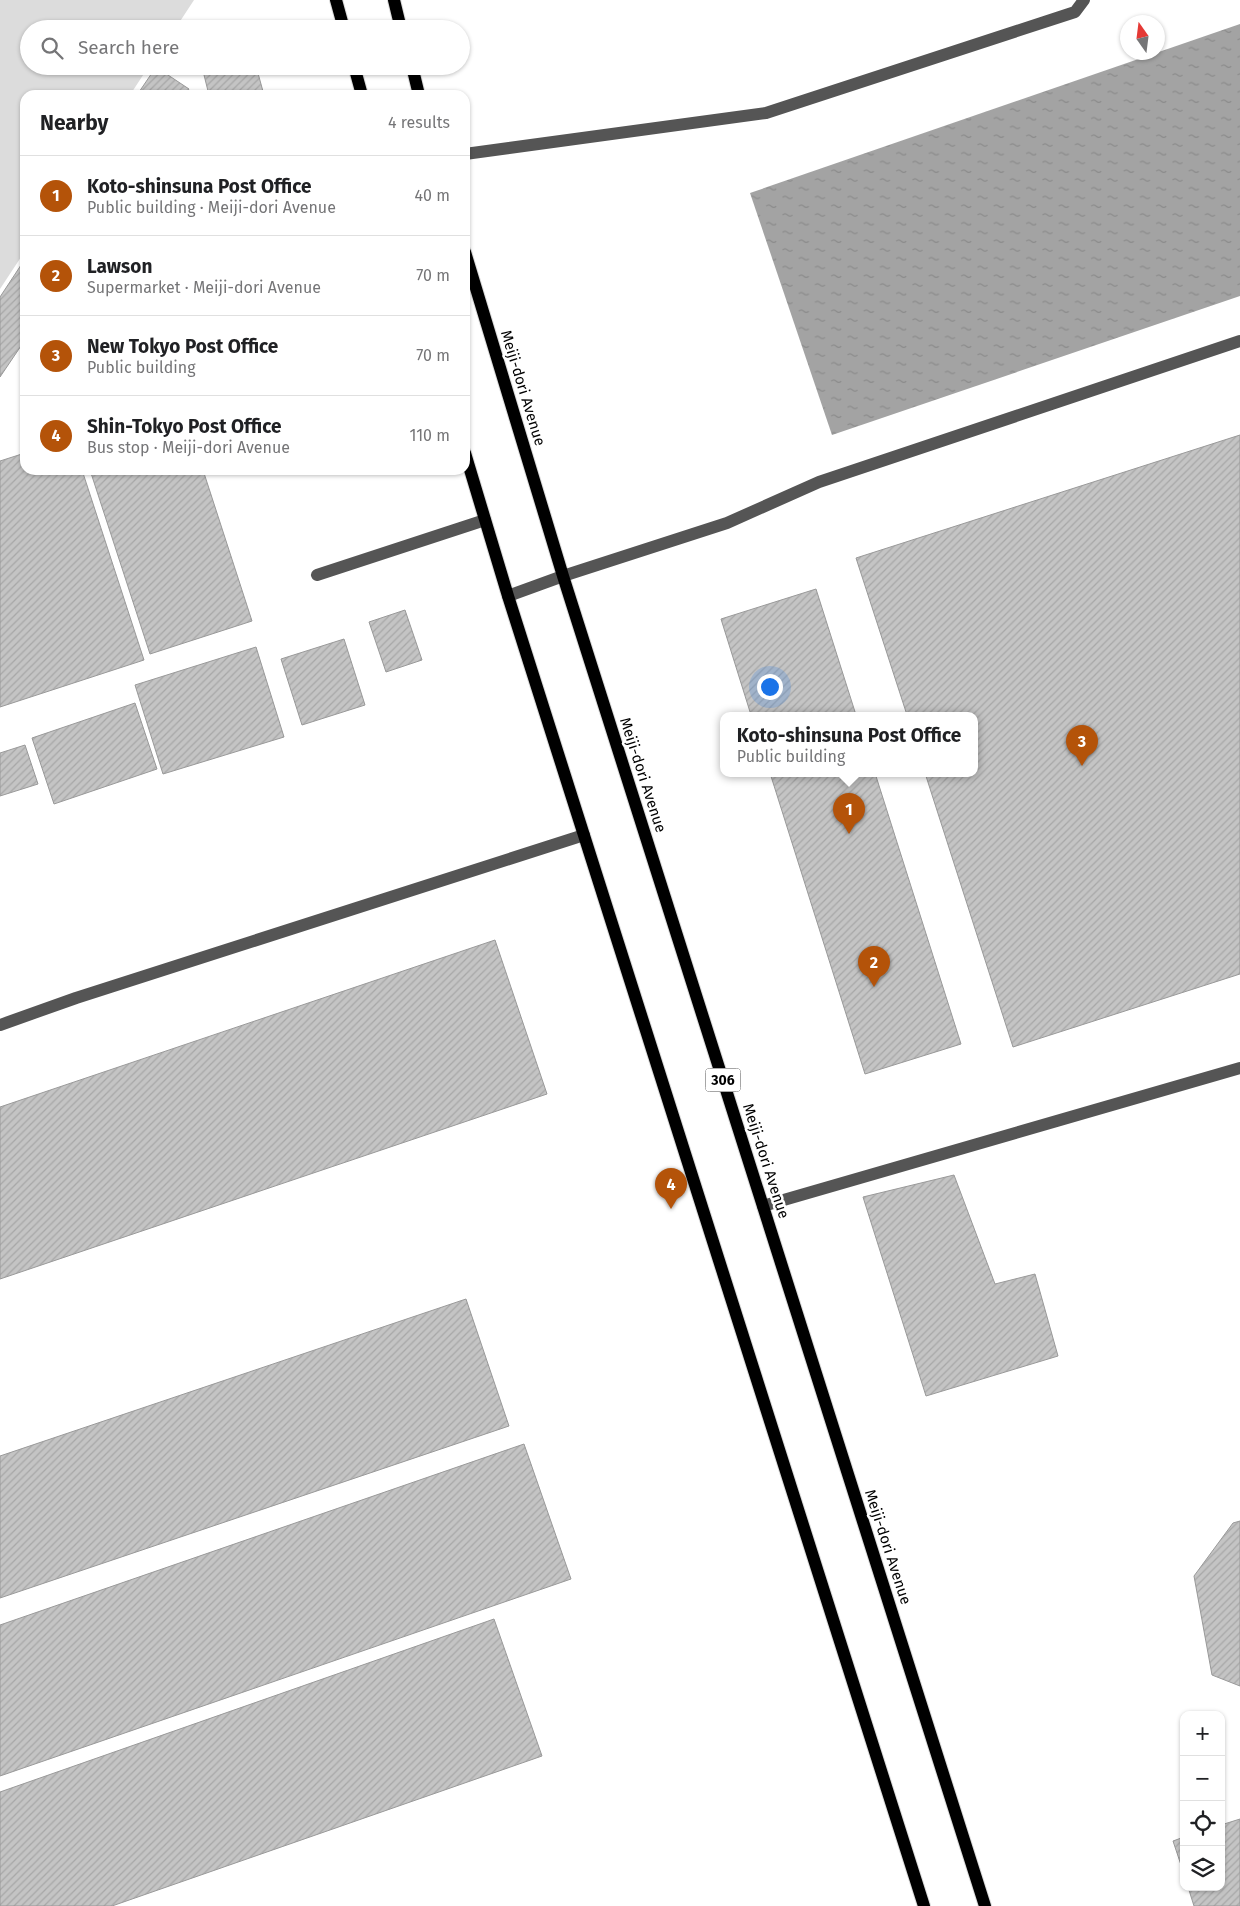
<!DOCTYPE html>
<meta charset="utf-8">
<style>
:root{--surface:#fff;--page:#f2f2f2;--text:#202124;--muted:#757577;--line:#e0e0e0;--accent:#b45309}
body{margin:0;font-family:"Fira Sans",sans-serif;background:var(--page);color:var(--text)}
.controls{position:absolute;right:15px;bottom:15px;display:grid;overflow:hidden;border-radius:10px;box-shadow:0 1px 4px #0004}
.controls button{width:45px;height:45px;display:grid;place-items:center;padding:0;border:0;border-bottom:1px solid var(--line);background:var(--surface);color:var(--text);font:25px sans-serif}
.compass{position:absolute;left:1120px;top:15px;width:45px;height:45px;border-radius:50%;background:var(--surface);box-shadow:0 1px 4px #0004;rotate:346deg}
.you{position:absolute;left:769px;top:686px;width:18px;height:18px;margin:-12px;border:4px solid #fff;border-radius:50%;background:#1a73e8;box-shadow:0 0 0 8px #1a73e833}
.badge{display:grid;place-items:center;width:32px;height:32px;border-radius:50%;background:var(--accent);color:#fff;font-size:16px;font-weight:700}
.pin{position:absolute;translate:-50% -41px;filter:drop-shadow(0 1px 2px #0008)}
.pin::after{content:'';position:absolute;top:26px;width:18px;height:15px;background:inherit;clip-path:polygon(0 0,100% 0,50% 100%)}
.popup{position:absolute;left:720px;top:712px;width:258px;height:65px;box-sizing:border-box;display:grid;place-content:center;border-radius:10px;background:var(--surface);filter:drop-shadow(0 1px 4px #0005);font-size:16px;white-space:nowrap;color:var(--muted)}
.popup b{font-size:19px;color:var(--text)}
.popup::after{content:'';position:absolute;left:50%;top:100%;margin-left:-10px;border:10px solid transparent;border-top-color:var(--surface)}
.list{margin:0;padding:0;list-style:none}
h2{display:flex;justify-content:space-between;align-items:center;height:65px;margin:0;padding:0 20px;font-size:21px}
h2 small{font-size:16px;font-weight:400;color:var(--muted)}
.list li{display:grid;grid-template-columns:32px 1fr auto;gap:15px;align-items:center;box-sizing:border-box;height:80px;padding:0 20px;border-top:1px solid var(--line)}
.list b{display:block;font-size:19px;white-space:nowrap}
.list p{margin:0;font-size:16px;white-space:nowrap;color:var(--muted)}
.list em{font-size:16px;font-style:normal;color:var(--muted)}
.icon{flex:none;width:28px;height:28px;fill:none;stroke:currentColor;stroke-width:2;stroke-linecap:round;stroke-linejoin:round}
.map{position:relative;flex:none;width:1240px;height:1906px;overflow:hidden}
.search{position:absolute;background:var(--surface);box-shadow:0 1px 4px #0004;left:20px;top:20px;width:450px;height:55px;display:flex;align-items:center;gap:12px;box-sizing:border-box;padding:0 18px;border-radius:28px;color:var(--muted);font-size:19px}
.panel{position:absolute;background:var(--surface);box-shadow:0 1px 4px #0004;left:20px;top:90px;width:450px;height:385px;border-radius:15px}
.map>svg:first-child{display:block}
.pitch{fill:#dcdcdc}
.water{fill:url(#water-ripples)}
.building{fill:url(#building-hatch);stroke:#999}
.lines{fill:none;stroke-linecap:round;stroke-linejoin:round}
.major-casing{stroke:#dbdbdb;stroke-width:14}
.minor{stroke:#555;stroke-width:12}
.major{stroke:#000;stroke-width:12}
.labels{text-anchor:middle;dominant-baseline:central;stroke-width:5;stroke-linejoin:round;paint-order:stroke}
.shield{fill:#fff;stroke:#4c4c4c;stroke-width:1}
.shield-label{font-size:14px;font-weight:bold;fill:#000}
.street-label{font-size:15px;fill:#000;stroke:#fff}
</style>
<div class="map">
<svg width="1240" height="1906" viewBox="0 0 1240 1906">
<defs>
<pattern id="water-ripples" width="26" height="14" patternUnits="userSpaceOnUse" patternTransform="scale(1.25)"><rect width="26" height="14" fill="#a3a3a3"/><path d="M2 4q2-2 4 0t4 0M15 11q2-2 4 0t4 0" fill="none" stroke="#8b8b8b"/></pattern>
<pattern id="building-hatch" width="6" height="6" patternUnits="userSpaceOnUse" patternTransform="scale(1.25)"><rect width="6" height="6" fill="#c4c4c4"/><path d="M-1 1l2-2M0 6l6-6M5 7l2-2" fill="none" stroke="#a7a7a7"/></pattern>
</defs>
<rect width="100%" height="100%" fill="#fff"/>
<polygon class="pitch" points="0,0 194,0 175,29 29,29 29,66 149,66 130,95 25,95 25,251 0,289"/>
<polygon class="water" points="1240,24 1240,296 832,435 750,193"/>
<g class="building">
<polygon points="207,66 256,66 264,95 209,95 202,67"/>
<polygon points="156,67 189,89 185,95 137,95"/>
<polygon points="25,259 25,340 0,377 0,297"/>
<polygon points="1240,435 1240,974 1013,1047 925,773 974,773 974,715 907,715 856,558"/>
<polygon points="25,453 25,470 82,470 144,660 0,707 0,461"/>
<polygon points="90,470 203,470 252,621 150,654"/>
<polygon points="816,589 856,715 751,715 721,619"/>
<polygon points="405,610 422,660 386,672 369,622"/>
<polygon points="344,639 365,705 302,725 281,659"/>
<polygon points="256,647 284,737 163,774 135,685"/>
<polygon points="135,703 157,769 54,804 32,738"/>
<polygon points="25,745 38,784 0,796 0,753"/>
<polygon points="770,773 875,773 961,1044 865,1074"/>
<polygon points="495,940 547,1094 0,1279 0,1107"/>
<polygon points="954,1175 995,1284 1035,1274 1058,1356 926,1396 863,1197"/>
<polygon points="466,1299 509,1426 0,1598 0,1456"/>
<polygon points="524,1444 571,1579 0,1776 0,1625"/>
<polygon points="1240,1521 1240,1686 1212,1675 1194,1576 1233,1523"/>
<polygon points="494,1619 542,1756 112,1906 0,1906 0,1792"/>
<polygon points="1240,1819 1240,1906 1194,1906 1188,1887 1221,1887 1221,1825"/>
<polygon points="1184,1837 1184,1874 1173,1841"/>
</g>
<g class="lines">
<g class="major-casing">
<g id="major">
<polyline points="336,0 344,29"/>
<polyline points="394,0 401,29"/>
<polyline points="354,66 362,95"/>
<polyline points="412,66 419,95"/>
<polyline points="465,252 563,576 985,1906"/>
<polyline points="465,453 508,596 924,1906"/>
</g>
</g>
<g class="minor">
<polyline points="465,154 766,113 1075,12 1084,0"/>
<polyline points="317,575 485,520"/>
<polyline points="508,596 563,576 727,523 819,482 1240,341"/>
<polyline points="0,1025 76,998 584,835"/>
<polyline points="763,1206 1240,1068"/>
</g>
<use href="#major" class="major"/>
</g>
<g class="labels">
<rect class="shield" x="705.5" y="1068.5" width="35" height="23" rx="4"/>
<g class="shield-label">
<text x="723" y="1080">306</text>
</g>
<g class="street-label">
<text transform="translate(523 388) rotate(73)">Meiji-dori Avenue</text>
<text transform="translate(643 775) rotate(72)">Meiji-dori Avenue</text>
<text transform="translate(766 1161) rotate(72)">Meiji-dori Avenue</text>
<text transform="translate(888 1547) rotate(72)">Meiji-dori Avenue</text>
</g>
</g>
</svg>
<div class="controls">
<button>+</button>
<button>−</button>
<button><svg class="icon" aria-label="locate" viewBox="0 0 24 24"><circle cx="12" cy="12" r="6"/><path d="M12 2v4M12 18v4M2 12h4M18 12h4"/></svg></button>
<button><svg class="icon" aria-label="layers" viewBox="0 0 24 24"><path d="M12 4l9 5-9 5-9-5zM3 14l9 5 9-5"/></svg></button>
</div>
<svg class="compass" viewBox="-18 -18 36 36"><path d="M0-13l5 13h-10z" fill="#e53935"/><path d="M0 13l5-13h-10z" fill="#757577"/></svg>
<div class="you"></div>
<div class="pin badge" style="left:849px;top:834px">1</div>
<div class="popup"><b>Koto-shinsuna Post Office</b>Public building</div>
<div class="pin badge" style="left:874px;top:987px">2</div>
<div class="pin badge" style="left:1082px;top:766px">3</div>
<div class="pin badge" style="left:671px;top:1209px">4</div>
<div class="search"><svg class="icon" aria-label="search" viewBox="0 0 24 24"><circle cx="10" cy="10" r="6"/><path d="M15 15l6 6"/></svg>Search here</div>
<section class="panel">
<h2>Nearby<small>4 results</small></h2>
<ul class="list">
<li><span class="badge">1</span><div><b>Koto-shinsuna Post Office</b><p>Public building · Meiji-dori Avenue</p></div><em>40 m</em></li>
<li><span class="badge">2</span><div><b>Lawson</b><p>Supermarket · Meiji-dori Avenue</p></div><em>70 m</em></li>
<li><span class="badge">3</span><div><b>New Tokyo Post Office</b><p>Public building</p></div><em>70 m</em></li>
<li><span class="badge">4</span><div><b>Shin-Tokyo Post Office</b><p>Bus stop · Meiji-dori Avenue</p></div><em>110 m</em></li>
</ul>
</section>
</div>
